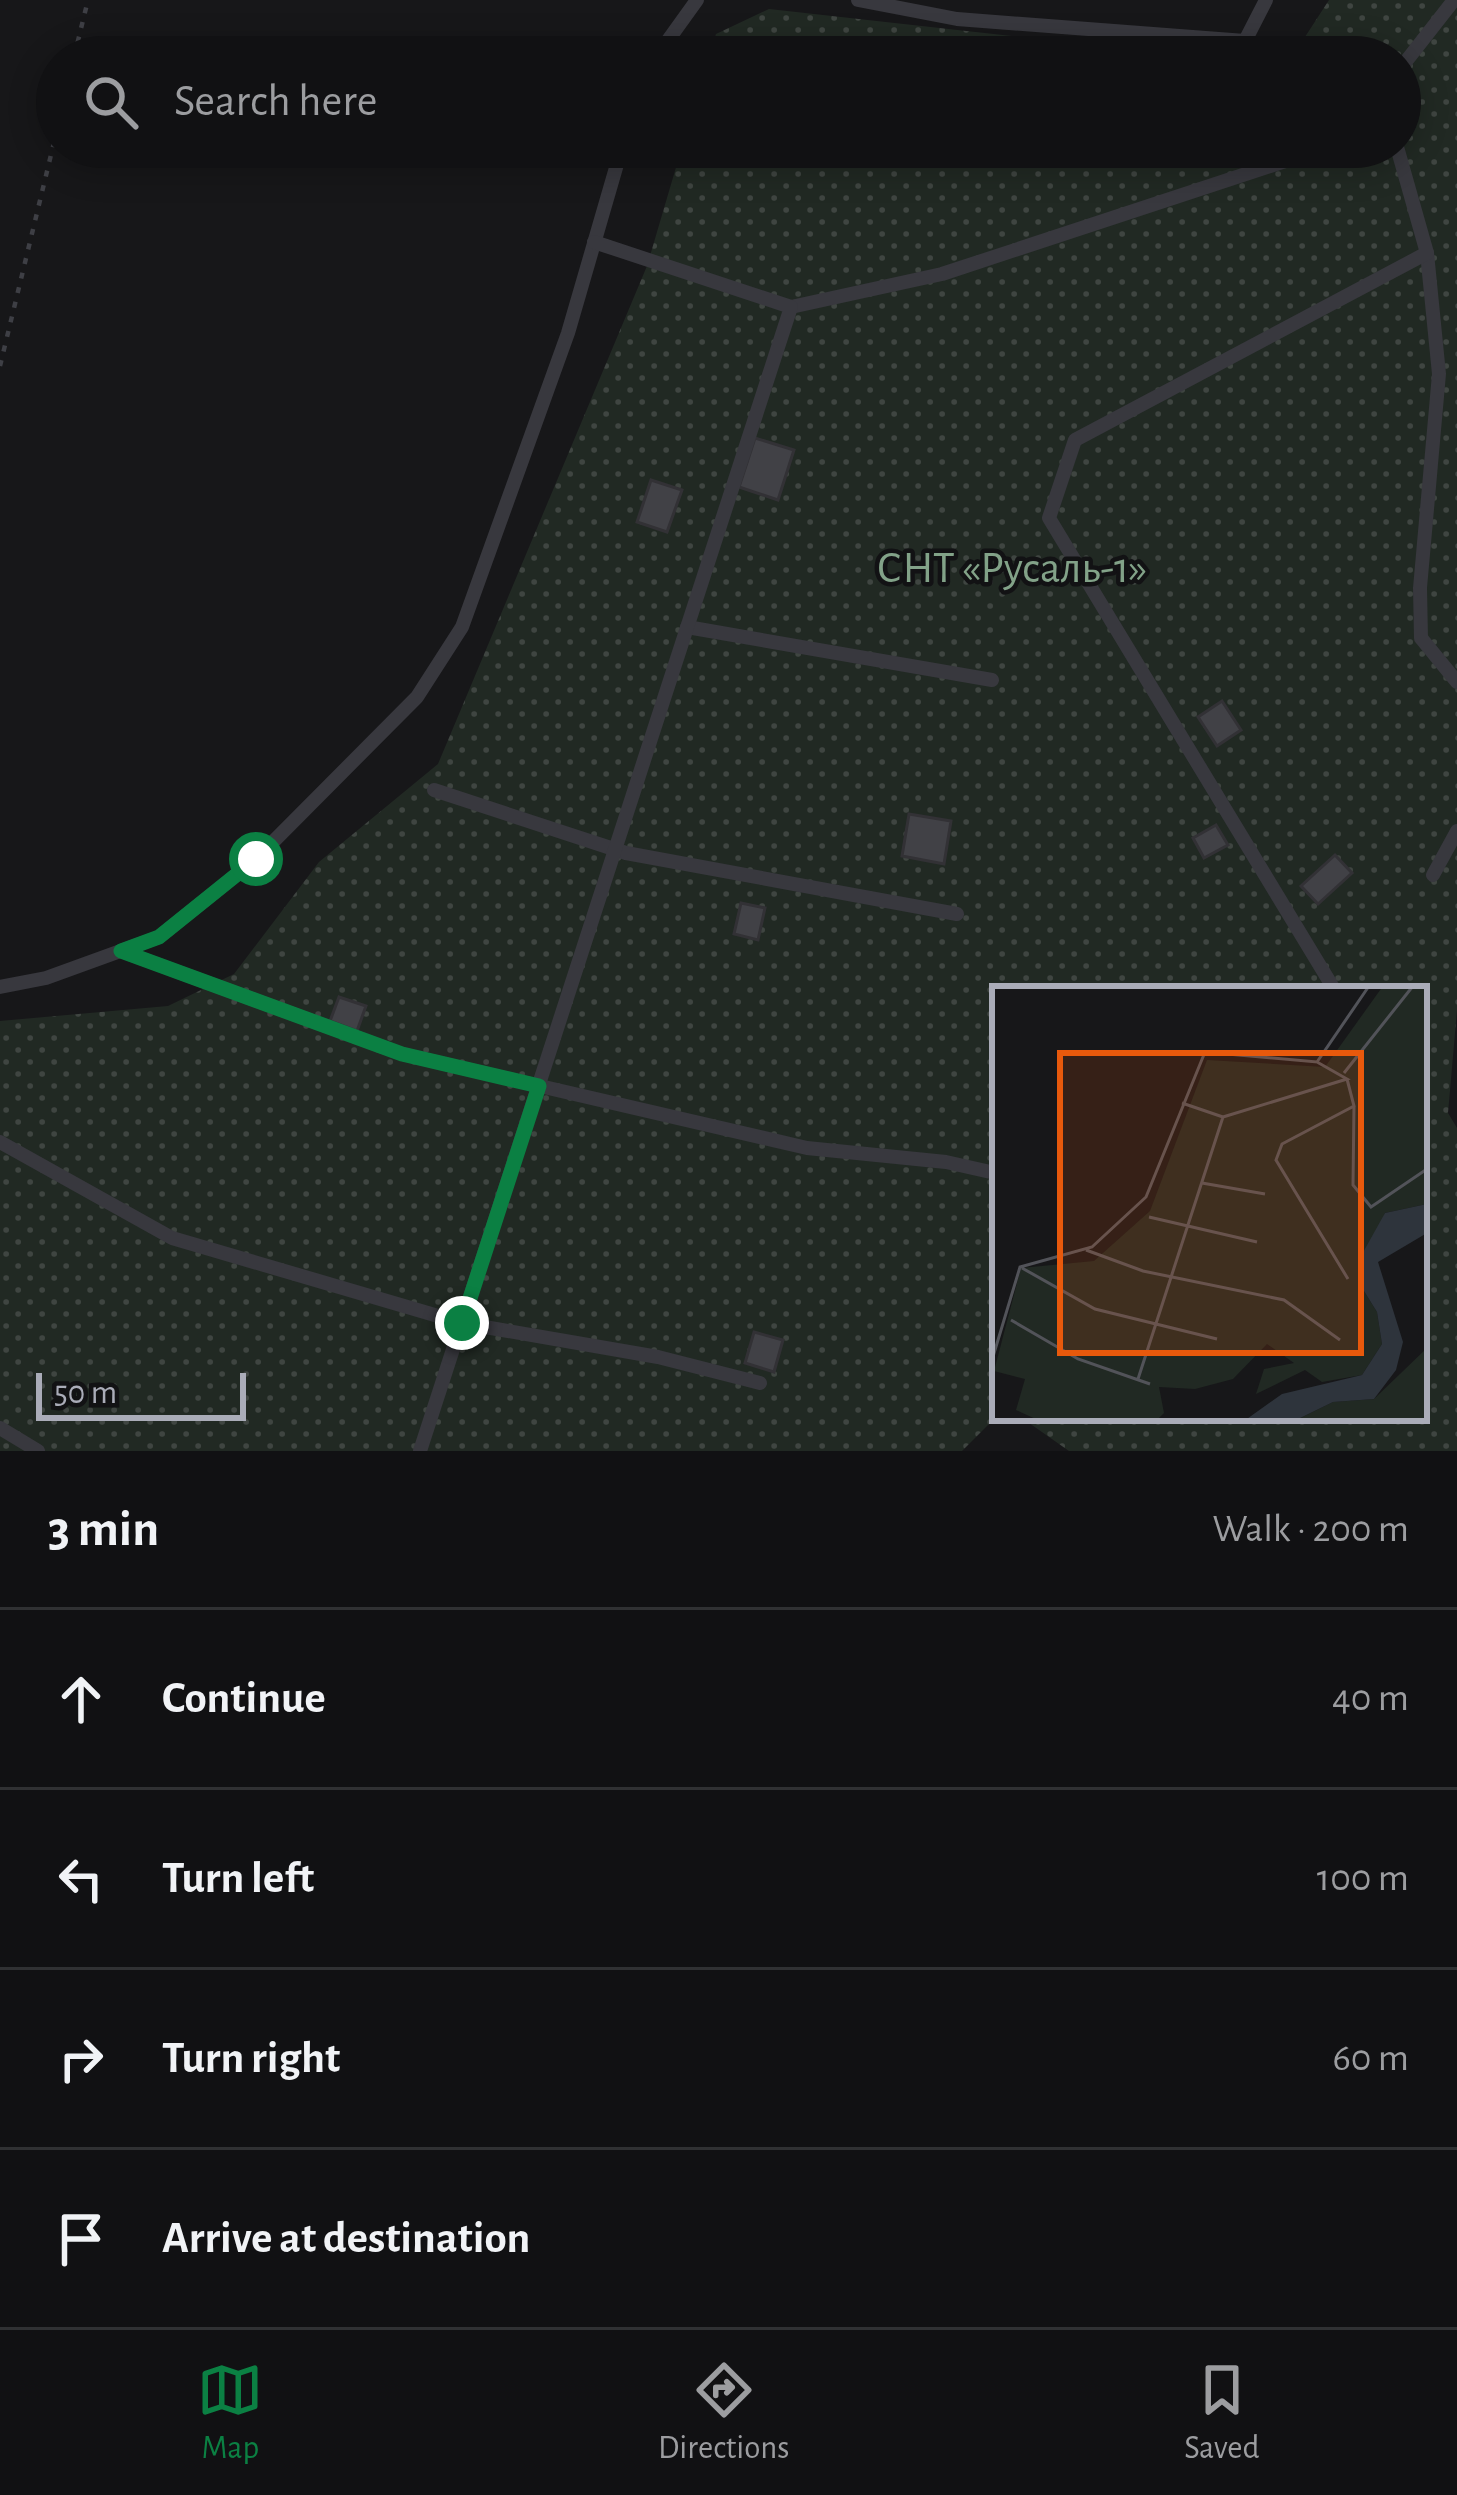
<!DOCTYPE html>
<meta charset="utf-8">
<style>
:root{--surface:#111113;--page:#1a1a1c;--text:#f1f3f6;--muted:#9c9da0;--line:#303133;--accent:#0b8043}
body{margin:0;font-family:"Alegreya Sans",sans-serif;background:var(--page);color:var(--text)}
.scale{position:absolute;left:36px;bottom:30px;width:210px;box-sizing:border-box;padding-left:12px;border:6px solid #aaacb8;border-top:0;font-size:33px;line-height:42px;white-space:nowrap;color:#aaacb8;-webkit-text-stroke:9px #121214;paint-order:stroke}
.stop{position:absolute;width:36px;height:36px;margin:-27px;border:9px solid #0b8043;border-radius:50%;background:#fff}
.stop.end{background:#0b8043;border-color:#fff;box-shadow:0 3px 12px #0008}
.list{margin:0;padding:0;list-style:none}
h2{display:flex;justify-content:space-between;align-items:center;height:156px;margin:0;padding:0 48px;font-size:51px}
h2 small{font-size:39px;font-weight:400;color:var(--muted)}
.list li{display:grid;grid-template-columns:78px 1fr auto;gap:36px;align-items:center;box-sizing:border-box;height:180px;padding:0 48px;border-top:3px solid var(--line)}
.list b{display:block;font-size:45px;white-space:nowrap}
.list em{font-size:39px;font-style:normal;color:var(--muted)}
.icon{flex:none;width:66px;height:66px;fill:none;stroke:currentColor;stroke-width:2;stroke-linecap:round;stroke-linejoin:round}
.map{position:relative;flex:none;width:1457px;height:1451px;overflow:hidden}
.search{position:absolute;background:var(--surface);box-shadow:0 6px 30px #0003;left:36px;right:36px;top:36px;height:132px;display:flex;align-items:center;gap:30px;box-sizing:border-box;padding:0 42px;border-radius:66px;color:var(--muted);font-size:45px}
.sheet{height:876px;background:var(--surface)}
nav{display:flex;justify-content:space-around;align-items:center;box-sizing:border-box;height:168px;border-top:3px solid var(--line);background:var(--surface);font-size:33px;color:var(--muted)}
nav a{display:grid;justify-items:center;gap:6px}
nav .on{color:var(--accent)}
.map>svg:first-child{display:block}
.green{fill:url(#green-dots)}
.building{fill:#414146;stroke:#323135;stroke-width:3}
.lines{fill:none;stroke-linecap:round;stroke-linejoin:round}
.path{stroke:#3e3f45;stroke-width:4.5;stroke-dasharray:6 9;stroke-linecap:butt}
.lane{stroke:#38383e;stroke-width:14}
.route{stroke:#0b8043;stroke-width:15}
.labels{text-anchor:middle;dominant-baseline:central;stroke-width:9;stroke-linejoin:round;paint-order:stroke}
.park-label{font-size:45px;fill:#82a288;stroke:#121214}
.inset-road{fill:none;stroke:#525359;stroke-width:3}
.view{fill:#e8590c;fill-opacity:0.15;stroke:#e8590c;stroke-width:6}
.inset-edge{fill:none;stroke:#aaacb8;stroke-width:6}
</style>
<div class="map">
<svg width="1457" height="1451" viewBox="0 0 1457 1451">
<defs>
<pattern id="green-dots" width="8" height="8" patternUnits="userSpaceOnUse" patternTransform="scale(3)"><rect width="8" height="8" fill="#212923"/><path d="M2 2h.1M6 6h.1" fill="none" stroke="#3f4541" stroke-width="1.8" stroke-linecap="round"/></pattern>
</defs>
<rect width="100%" height="100%" fill="#171719"/>
<g class="green">
<polygon points="1329,0 1457,0 1457,1010 1448,1113 1457,1128 1457,1451 1069,1451 1022,1418 1424,1418 1424,989 995,989 995,1418 962,1451 0,1451 0,1021 168,1006 234,974 319,862 438,764 647,266 682,147 1400,147 1400,57 1292,57"/>
<polygon points="769,9 1199,57 709,57 716,34"/>
</g>
<g class="building">
<polygon points="755,438 794,450 778,500 739,487"/>
<polygon points="651,480 682,490 667,532 637,522"/>
<polygon points="1222,701 1241,730 1217,746 1198,717"/>
<polygon points="909,814 951,821 944,864 902,856"/>
<polygon points="1216,825 1228,845 1204,858 1193,838"/>
<polygon points="1335,855 1352,873 1318,904 1301,886"/>
<polygon points="741,903 765,908 758,940 734,934"/>
<polygon points="339,997 366,1006 357,1031 330,1021"/>
<polygon points="754,1332 783,1340 774,1372 745,1363"/>
</g>
<g class="lines">
<g class="path">
<polyline points="74,57 88,0"/>
<polyline points="0,366 57,130"/>
</g>
<g class="lane">
<polyline points="858,0 957,19 1245,41 1266,0"/>
<polyline points="1245,41 1284,57"/>
<polyline points="656,57 697,0"/>
<polyline points="1400,69 1454,0"/>
<polyline points="1427,253 1439,374 1420,588 1421,638 1457,682"/>
<polyline points="791,307 942,274 1328,147"/>
<polyline points="687,627 992,680"/>
<polyline points="434,790 626,853 957,914"/>
<polyline points="1433,875 1457,831"/>
<polyline points="121,951 402,1054 807,1148 946,1162 995,1173"/>
<polyline points="0,987 46,978 159,937 256,859 417,697 462,627 568,333 622,147"/>
<polyline points="1334,989 1049,518 1075,440 1427,253 1397,147"/>
<polyline points="0,1142 172,1238 462,1323 658,1357 760,1383"/>
<polyline points="0,1428 38,1451"/>
<polyline points="420,1451 791,307 594,242"/>
</g>
</g>
<g class="lines">
<polyline class="route" points="256,859 159,937 121,951 402,1054 539,1086 462,1323"/>
</g>
<g class="labels">
<g class="park-label">
<text x="1012" y="568">СНТ «Русаль-1»</text>
</g>
</g>
<g transform="translate(992 986)">
<rect width="435" height="435" fill="#171719"/>
<path d="M391,0H435V218L393,227L367,297L385,326L390,358L370,389L330,396L313,384L264,408L272,383L302,377L275,358L241,393L203,403L167,401L172,427L164,435H48L24,424L33,393L2,385L29,282L102,275L158,225L215,74L333,81Z" fill="#212923"/>
<path d="M435,362V435H302L341,416L382,413Z" fill="#212923"/>
<path d="M435,218V247L386,276L411,356L404,384L382,413L341,416L302,435H252L290,408L370,389L390,358L385,326L367,297L369,270L393,227Z" fill="#2e343c"/>
<path class="inset-road" d="M352,87L421,0M355,93L362,120L290,158L284,174L356,293M362,120L361,199L379,221L435,183M231,131L355,93L325,76M210,197L273,208M157,231L265,256M94,264L151,285L292,314L348,354M30,282L103,323L225,353M19,334L86,373L158,398M0,374L28,281L100,261L154,211L213,66L325,76L377,0M146,393L231,131L190,117"/>
<path class="view" d="M68,67H369V367H68Z"/>
<rect width="435" height="435" class="inset-edge"/>
</g>
</svg>
<div class="scale">50 m</div>
<div class="stop" style="left:256px;top:859px"></div>
<div class="stop end" style="left:462px;top:1323px"></div>
<div class="search"><svg class="icon" aria-label="search" viewBox="0 0 24 24"><circle cx="10" cy="10" r="6"/><path d="M15 15l6 6"/></svg>Search here</div>
</div>
<section class="sheet">
<h2>3 min<small>Walk · 200 m</small></h2>
<ul class="list">
<li><svg class="icon" aria-label="ahead" viewBox="0 0 24 24"><path d="M12 20V5M6 11l6-6 6 6"/></svg><div><b>Continue</b></div><em>40 m</em></li>
<li><svg class="icon" aria-label="left" viewBox="0 0 24 24"><path d="M17 20v-9H6M10 6l-5 5 5 5"/></svg><div><b>Turn left</b></div><em>100 m</em></li>
<li><svg class="icon" aria-label="right" viewBox="0 0 24 24"><path d="M7 20v-9h11M14 6l5 5-5 5"/></svg><div><b>Turn right</b></div><em>60 m</em></li>
<li><svg class="icon" aria-label="arrive" viewBox="0 0 24 24"><path d="M6 21V4h12l-3 4 3 4H6"/></svg><div><b>Arrive at destination</b></div></li>
</ul>
</section>
<nav>
<a class="on"><svg class="icon" aria-label="map" viewBox="0 0 24 24"><path d="M3 6l6-2 6 2 6-2v14l-6 2-6-2-6 2zM9 4v14M15 6v14"/></svg>Map</a>
<a><svg class="icon" aria-label="directions" viewBox="0 0 24 24"><path d="M12 3l9 9-9 9-9-9zM9 14v-3h6M13 9l2 2-2 2"/></svg>Directions</a>
<a><svg class="icon" aria-label="saved" viewBox="0 0 24 24"><path d="M7 4h10v16l-5-4-5 4z"/></svg>Saved</a>
</nav>
